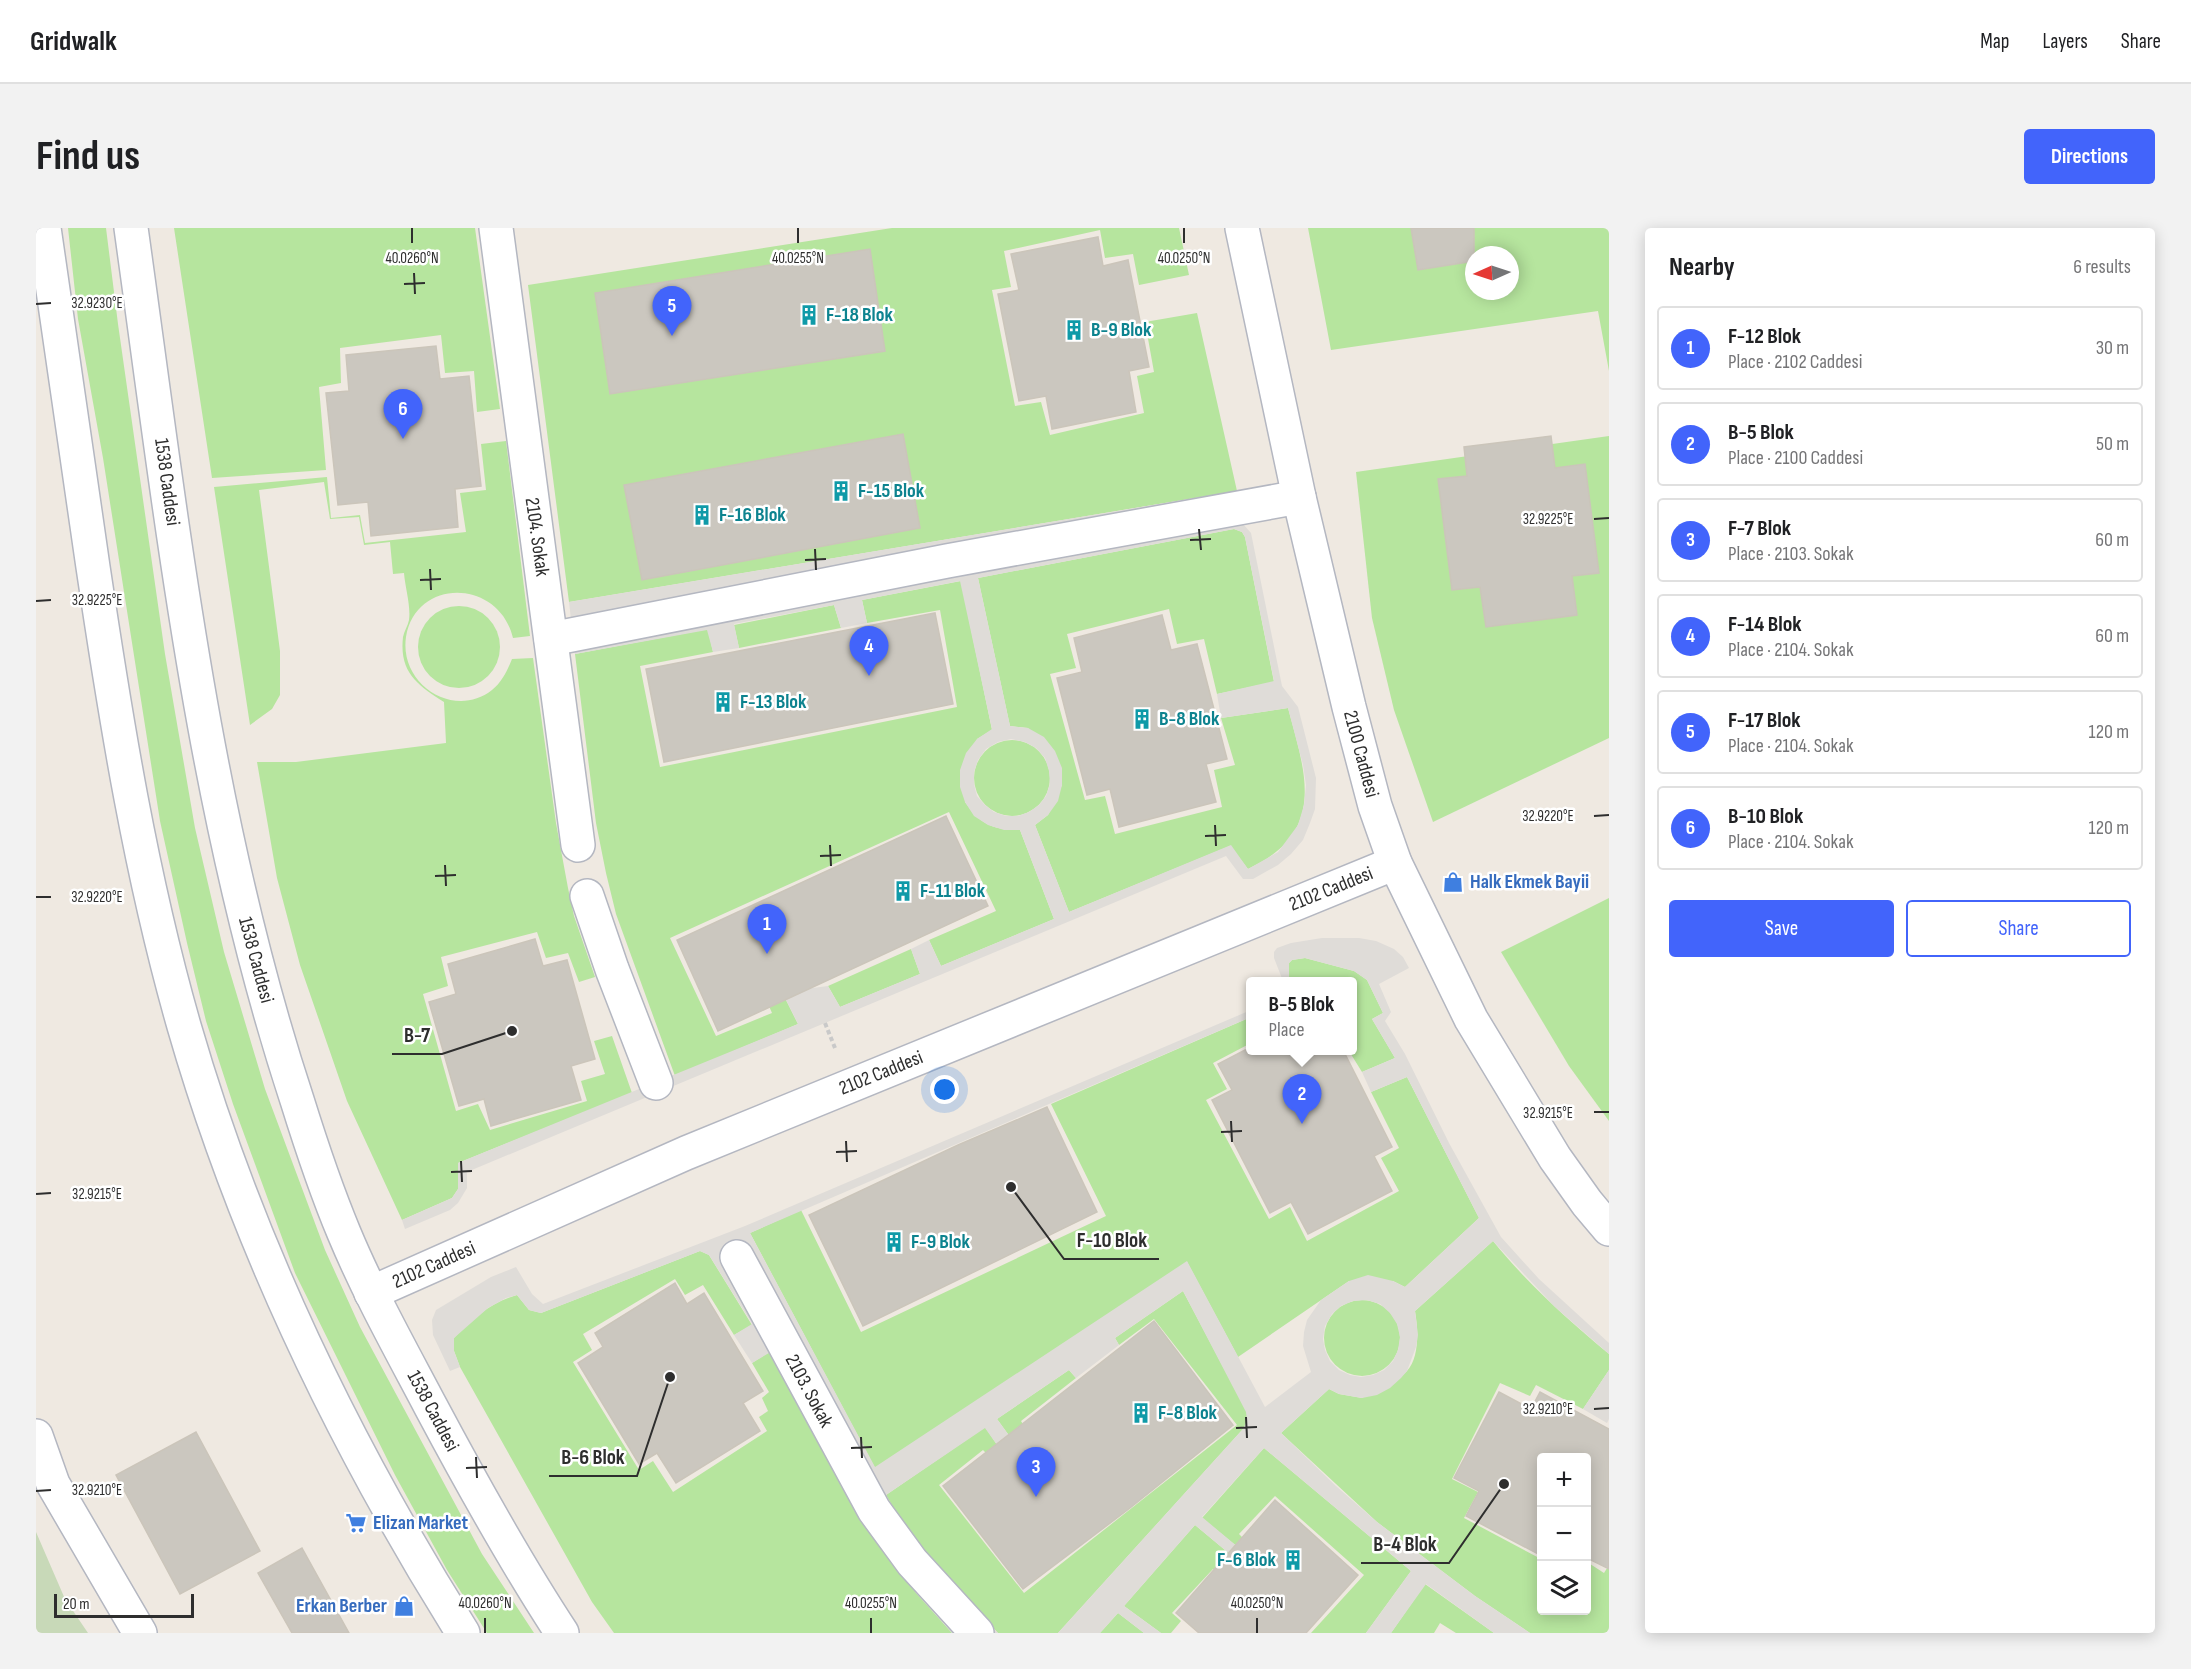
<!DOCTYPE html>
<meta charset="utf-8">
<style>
:root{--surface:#fff;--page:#f2f2f2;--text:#202124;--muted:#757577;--line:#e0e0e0;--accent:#4264fb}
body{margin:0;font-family:"Sofia Sans Condensed",sans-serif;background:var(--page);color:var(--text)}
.controls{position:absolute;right:18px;bottom:18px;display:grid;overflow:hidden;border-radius:6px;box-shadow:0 3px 15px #0003}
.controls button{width:54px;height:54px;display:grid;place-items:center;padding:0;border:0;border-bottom:2px solid var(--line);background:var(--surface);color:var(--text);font:30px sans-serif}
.compass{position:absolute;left:1429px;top:18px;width:54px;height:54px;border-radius:50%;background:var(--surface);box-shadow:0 3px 15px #0003;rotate:267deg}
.scale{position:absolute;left:18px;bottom:15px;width:140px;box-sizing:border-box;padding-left:6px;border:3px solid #2e2e2e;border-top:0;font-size:16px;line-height:21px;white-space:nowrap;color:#2e2e2e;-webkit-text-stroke:4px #fff;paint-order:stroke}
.you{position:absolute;left:909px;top:862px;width:21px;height:21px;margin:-15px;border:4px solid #fff;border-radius:50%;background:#1a73e8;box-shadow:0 0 0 9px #1a73e833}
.badge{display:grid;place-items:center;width:39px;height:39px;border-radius:50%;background:var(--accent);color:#fff;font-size:20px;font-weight:700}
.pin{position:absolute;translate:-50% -50px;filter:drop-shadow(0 2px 3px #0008)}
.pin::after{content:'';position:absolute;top:32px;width:21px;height:18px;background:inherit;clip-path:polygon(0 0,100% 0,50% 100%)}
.popup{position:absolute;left:1210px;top:749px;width:111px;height:78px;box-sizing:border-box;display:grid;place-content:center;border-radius:6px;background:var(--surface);filter:drop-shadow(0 2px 4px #0005);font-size:20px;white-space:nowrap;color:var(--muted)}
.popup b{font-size:22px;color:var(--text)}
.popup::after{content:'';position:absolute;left:50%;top:100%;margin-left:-12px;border:12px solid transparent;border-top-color:var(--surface)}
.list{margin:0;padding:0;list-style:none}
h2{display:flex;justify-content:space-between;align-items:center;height:78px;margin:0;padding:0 24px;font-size:26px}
h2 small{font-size:20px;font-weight:400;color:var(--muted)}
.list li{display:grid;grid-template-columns:39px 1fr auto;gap:18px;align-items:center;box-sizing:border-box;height:84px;margin:0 12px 12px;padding:0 12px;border:2px solid var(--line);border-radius:6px}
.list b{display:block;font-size:22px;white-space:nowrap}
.list p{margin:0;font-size:20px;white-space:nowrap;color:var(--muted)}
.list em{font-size:20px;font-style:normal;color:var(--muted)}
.actions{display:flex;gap:12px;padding:18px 24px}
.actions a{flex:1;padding:14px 0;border:2px solid var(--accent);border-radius:6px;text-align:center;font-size:21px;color:var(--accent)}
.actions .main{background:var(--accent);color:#fff}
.icon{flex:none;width:33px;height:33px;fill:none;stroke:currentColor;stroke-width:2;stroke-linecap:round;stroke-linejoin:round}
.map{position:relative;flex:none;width:1573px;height:1405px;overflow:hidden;border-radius:6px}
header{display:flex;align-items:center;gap:36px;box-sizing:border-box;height:84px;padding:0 30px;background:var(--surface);border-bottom:2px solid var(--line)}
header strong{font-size:28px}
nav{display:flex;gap:33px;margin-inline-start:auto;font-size:21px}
.intro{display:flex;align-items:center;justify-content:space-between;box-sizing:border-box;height:144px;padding:0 36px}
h1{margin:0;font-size:42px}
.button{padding:15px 27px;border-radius:6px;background:var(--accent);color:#fff;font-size:21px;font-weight:700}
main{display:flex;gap:36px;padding:0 36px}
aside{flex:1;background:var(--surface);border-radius:6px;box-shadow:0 3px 15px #0003}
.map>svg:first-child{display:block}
.green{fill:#b6e59e;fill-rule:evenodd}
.cemetery{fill:#c8d9b8}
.plaza{fill:#dfdcd8;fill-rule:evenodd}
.building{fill:#cbc7bf;stroke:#cbc5ba;stroke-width:1.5}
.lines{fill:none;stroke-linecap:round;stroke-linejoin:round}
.street-casing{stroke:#b4b7c1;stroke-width:36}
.secondary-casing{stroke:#b4b7c1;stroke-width:36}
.path{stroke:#c9c9c9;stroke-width:4;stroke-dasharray:4.5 3;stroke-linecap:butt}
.street{stroke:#fff;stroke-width:33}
.secondary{stroke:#fff;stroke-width:33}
.ticks{fill:none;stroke:#2e2e2e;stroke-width:2}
.labels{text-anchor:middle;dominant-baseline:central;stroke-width:5;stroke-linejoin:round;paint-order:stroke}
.culture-label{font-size:20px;font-weight:bold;fill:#0d838f;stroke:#fff;text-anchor:start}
.street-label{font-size:20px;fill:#2e2e2e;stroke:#fff}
.shop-label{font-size:20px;font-weight:bold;fill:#366cbe;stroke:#fff;text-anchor:start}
.ticks-label{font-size:15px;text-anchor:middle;fill:#2e2e2e;stroke:#fff;stroke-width:5;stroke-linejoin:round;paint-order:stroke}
.leader{fill:none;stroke:#2e2e2e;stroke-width:2}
.callout-dot{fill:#2e2e2e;stroke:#fff;stroke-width:2}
.callout-label{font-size:21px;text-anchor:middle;font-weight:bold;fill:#2e2e2e;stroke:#fff;stroke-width:5;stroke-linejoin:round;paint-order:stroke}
</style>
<header>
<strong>Gridwalk</strong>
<nav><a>Map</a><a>Layers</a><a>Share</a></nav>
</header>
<div class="intro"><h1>Find us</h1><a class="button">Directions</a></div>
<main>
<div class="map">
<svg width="1573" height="1405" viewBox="0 0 1573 1405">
<rect width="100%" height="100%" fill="#efe9e1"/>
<g class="green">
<polygon points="32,0 70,0 82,96 129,426 159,600 188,724 229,861 289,1022 324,1099 446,1326 498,1405 451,1405 411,1342 359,1247 259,1045 197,876 170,793 151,715 124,593 67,230 42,91"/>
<polygon points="138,0 439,0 464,181 441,184 438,143 409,145 405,107 304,120 305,155 283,159 290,242 176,250"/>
<polygon points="856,0 1143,0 1153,47 1103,57 1097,26 1069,30 1064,2 968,23 975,59 956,62 979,178 1005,174 1014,207 1108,185 1101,148 1118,144 1109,94 1161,85 1201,263 533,374 492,57"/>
<path d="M1272,0H1573V143L1562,83L1295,122ZM1438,27H1474V63H1438Z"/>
<polygon points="1573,208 1573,510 1397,594 1358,482 1336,390 1320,244"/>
<path d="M470,213L494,408L477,410C463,351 380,349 370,409C363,456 418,492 456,462C466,454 471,443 476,431L497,430L520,595L532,660L538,688L559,749L543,754L532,725L510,730L501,704L405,729L412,758L387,766L420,883L442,876L454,902L551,873L545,853L569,846L558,813L576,808L596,865L422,935V961L416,970L366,992L311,873L264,737L241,650L221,534H260L410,515L408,474C382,457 363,445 367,409C368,403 372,398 373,392C375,378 369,359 368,345L357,346L354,314L328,317L323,289L294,291L288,254L223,262L244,423V467L236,481L214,497L178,259L291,249L295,290L324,287L329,315L430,304L424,265L450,262L445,216Z"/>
<path d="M1198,301L1206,304L1209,309L1238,454L1181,466L1168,411L1141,416L1133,381L1031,406L1040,440L1014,446L1049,572L1069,568L1079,606L1186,579L1178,542L1199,537L1185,490L1252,480C1270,547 1291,604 1212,641L1194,618L1033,684L999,597L1012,587L1026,557L992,500L974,498L942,350Z"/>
<path d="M925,353L956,502L941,511L929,574C944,596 957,602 984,602L1018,691L905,738L893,712L960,683L913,584L634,710L680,808L736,785L730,771L746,764L762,796L639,848L580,686L570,645L560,595L539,426L672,401L677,424L604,438L624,539L921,479L904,382L831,395L826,372Z"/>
<polygon points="798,377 805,400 703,420 698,397"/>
<circle cx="423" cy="419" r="41"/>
<circle cx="976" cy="550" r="38"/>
<polygon points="1573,670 1573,893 1533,838 1465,724"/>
<polygon points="875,721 884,746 804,779 792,758"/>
<polygon points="1269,730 1318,743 1331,752 1347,785 1336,791 1359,830 1326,844 1313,823 1317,822 1317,754 1253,753 1253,735 1256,732"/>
<polygon points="1215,789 1215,815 1177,835 1191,861 1170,872 1233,991 1254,979 1271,1013 1363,963 1345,930 1363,920 1335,864 1371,849 1443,990 1369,1059 1357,1053 1313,1053 1202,1129 1151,1034 839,1240 714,1005 765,982 825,1104 1070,988 1015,876"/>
<path d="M1457,1013C1491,1055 1531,1091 1573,1126V1142L1547,1181L1500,1157L1494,1168L1464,1155L1416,1251L1442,1264L1428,1290L1505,1331L1506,1382H1550L1551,1334L1568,1345L1573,1337V1405H1494L1439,1368L1341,1294L1245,1205L1293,1161L1303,1166L1326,1170C1337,1164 1364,1151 1371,1143C1384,1129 1382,1100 1379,1083Z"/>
<path d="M664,1023L673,1027L716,1097L698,1107L667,1057L649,1067L639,1051L547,1106L556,1122L537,1134L603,1242L617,1233L637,1264L731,1203L723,1189L732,1183L726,1170L733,1164L716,1135L733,1124L767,1185L880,1365L916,1405H578L556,1374L424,1139L418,1123V1110C435,1091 456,1074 481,1067L493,1082L505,1085Z"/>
<polygon points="1147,1063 1211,1184 1211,1193 1207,1201 1022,1405 962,1405 905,1346 874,1309 850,1267 949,1199 966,1224 956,1231 947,1222 903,1257 988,1365 1201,1197 1118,1091 1083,1117 1079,1110"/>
<circle cx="1326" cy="1110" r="38"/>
<polygon points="1033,1142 1040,1150 985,1193 991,1203 977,1213 961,1191"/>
<polygon points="1228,1220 1375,1343 1330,1405 1275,1405 1328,1347 1239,1268 1203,1306 1215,1318 1209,1325 1166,1290"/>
<polygon points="1159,1297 1201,1332 1186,1349 1177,1341 1136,1385 1145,1393 1135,1405 1125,1405 1088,1378"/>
<polygon points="1389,1356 1458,1405 1420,1405 1404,1395 1398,1405 1355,1405"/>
<polygon points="1082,1385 1108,1405 1064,1405"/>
</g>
<polygon class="cemetery" points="0,1304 29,1371 52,1405 0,1405"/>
<g class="plaza">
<path d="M1201,263L1207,296L1215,305L1246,458L1262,479L1280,550L1279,581L1274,595L1267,612L1255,626L1242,637L1217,651H1207L1190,628L431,944V960L422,975L414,982L369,1001L366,992L416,970L422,961V935L762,796L746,764L792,758L804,779L884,746L875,721L893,712L905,738L1018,691L984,602H968L952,597L938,588L929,574L924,559V542L930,525L941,511L956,501L924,353L826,372L831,395L805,400L798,377L698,396L703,420L677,424L671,402L539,426L533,374ZM1198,301L1206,304L1209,309L1238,453L1181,466L1185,490L1252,480L1267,537L1270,557L1268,577L1262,597L1242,624L1212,641L1195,617L1033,684L999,597L1012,587L1022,573L1026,557V540L1019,523L1008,509L992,500L974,498L942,350ZM975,511L989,514L1000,520L1009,530L1013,543L1014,556L1010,568L1003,577L993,584L982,588H970L958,584L949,577L941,568L938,556V544L942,532L950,521L962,514Z"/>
<path d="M1286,710H1323L1340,713L1358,721L1367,729L1373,740L1343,756L1355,784L1349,793L1369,826L1413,915L1465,1009L1503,1051L1573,1115V1126L1519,1079L1457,1013L1379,1083L1382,1107L1380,1119L1371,1143L1365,1150L1354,1160L1341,1167L1326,1170L1303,1166L1293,1161L1245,1205L1300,1258L1341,1294L1439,1368L1494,1405H1458L1390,1356L1355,1405H1330L1375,1343L1228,1220L1166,1289L1209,1325L1201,1332L1159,1297L1088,1378L1125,1405H1108L1082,1385L1064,1405H1022L1207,1201L1211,1194L1210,1184L1147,1063L1079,1110L1083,1117L1040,1150L1033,1142L961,1191L977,1213L966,1224L949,1200L850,1267L874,1309L905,1346L962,1405H916L856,1336L830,1296L733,1125L716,1135L698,1107L716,1096L673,1027L664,1023L505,1085L493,1082L481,1067L470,1070L452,1080L418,1110V1123L424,1139L414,1143L397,1107L396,1092L400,1082L455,1049L480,1039L496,1066L507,1076L709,998L1215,782V789L714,1005L839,1239L1151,1033L1229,1179L1275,1144L1267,1118L1268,1104L1271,1092L1285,1072L1313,1053L1332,1047L1357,1053L1369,1059L1443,990L1371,849L1335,864L1326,844L1359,830L1336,791L1347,785L1331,752L1318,743L1269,730L1256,732L1253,735V753H1247L1238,730V724L1241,720L1255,715ZM1331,1072L1344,1076L1354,1085L1361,1096L1364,1109L1362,1122L1357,1133L1348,1142L1337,1147L1325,1149L1314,1147L1303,1142L1294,1133L1289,1122L1287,1111L1289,1098L1296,1086L1305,1078L1317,1073Z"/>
<polygon points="1573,1142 1573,1191 1571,1195 1547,1181"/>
</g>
<g class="building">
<polygon points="1375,0 1438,0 1438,33 1382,42"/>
<polygon points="1062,9 1067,38 1092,32 1113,139 1093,143 1100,184 1016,201 1010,168 983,173 962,66 983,62 975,26"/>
<polygon points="834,21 849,123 574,166 559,65"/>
<polygon points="400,118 404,151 433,148 445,258 419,261 422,299 335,308 332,274 302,277 290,165 313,163 310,127"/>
<polygon points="867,206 884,300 606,352 588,257"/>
<polygon points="1515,208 1519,240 1549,236 1563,345 1536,348 1541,387 1450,399 1444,359 1416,362 1402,251 1431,248 1428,219"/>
<polygon points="899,385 917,476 628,534 610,441"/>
<polygon points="1126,387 1135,422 1161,416 1191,531 1170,536 1180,574 1083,599 1074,561 1051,567 1021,450 1046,444 1038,410"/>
<polygon points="910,588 952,678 682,803 641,712"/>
<polygon points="499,711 507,738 531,732 559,831 535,838 545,872 455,898 448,871 423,878 393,774 420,766 412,736"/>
<polygon points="1209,822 1307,822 1356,919 1338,928 1356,963 1272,1006 1255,974 1234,985 1176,872 1196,862 1182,836"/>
<polygon points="1011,879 1061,984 827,1098 773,987 922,917"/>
<polygon points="639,1055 651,1076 668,1065 727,1163 707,1175 724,1203 640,1255 621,1225 603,1236 542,1135 567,1119 559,1105"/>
<polygon points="1118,1093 1197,1197 1094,1280 987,1361 907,1258"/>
<polygon points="1463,1164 1495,1181 1504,1164 1573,1201 1573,1341 1551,1330 1551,1230 1506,1230 1506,1328 1430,1288 1443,1263 1418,1250"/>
<polygon points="160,1204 224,1323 144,1366 80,1247"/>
<polygon points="1239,1272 1322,1347 1270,1405 1163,1405 1140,1385"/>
<polygon points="266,1320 313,1405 256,1405 222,1345"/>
</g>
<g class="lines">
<g class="street-casing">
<g id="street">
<polyline points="460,0 542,617"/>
<polyline points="1206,0 1263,269 1313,479 1339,578 1359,635 1435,791 1519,930 1551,975 1573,1001"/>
<polyline points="515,411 911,333 1263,269"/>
<polyline points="551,668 576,741 620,855"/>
<polyline points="701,1029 838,1282 876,1334 941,1405"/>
<polyline points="335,1065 650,925 1359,635"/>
<polyline points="0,1208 17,1256 104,1405"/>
</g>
</g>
<g class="secondary-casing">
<g id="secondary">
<path d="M8,0C24,113 41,226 57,339C80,493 105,648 148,798C210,1013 308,1216 427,1405"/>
<path d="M95,0C136,293 168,590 261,872C275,917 290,962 308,1005C333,1065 365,1122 395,1179C436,1256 478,1332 526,1405"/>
</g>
</g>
<polyline class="path" points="789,795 799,820"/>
<use href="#street" class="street"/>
<use href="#secondary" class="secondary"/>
</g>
<path class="ticks" d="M376,0V15M762,0V15M1148,0V15M378,45L379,66M368,56L389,55M0,76L15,75M1558,291L1573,290M1163,301L1165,322M1154,312L1175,311M779,321L780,342M769,332L790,331M394,341L395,362M384,352L405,351M0,373L15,372M1558,588L1573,587M1179,597L1180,618M1169,608L1190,607M794,617L795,638M784,628L805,627M409,637L410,658M399,648L420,647M0,669H15M1558,884H1573M1195,893L1196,914M1185,904L1206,903M810,913L811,934M800,924L821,923M425,933L426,954M415,944L436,943M0,966L15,965M1558,1181L1573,1180M1210,1189L1211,1210M1200,1200L1221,1199M825,1209L826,1230M815,1220L836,1219M440,1229L441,1250M430,1240L451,1239M0,1263L15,1262M449,1390V1405M835,1390V1405M1221,1390V1405"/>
<defs>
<g id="building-bare" transform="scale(1.62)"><path d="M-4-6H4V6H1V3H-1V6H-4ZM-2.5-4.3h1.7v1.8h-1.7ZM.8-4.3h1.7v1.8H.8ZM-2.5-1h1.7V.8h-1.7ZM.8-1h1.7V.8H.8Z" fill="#0f9aa8" stroke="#fff" stroke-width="2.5" paint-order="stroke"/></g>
<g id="shop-bare" transform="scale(1.62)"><path d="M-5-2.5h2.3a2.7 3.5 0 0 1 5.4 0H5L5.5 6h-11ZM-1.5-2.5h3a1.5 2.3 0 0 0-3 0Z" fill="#3f7fe0" stroke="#fff" stroke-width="2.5" paint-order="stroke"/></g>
<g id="supermarket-bare" transform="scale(1.62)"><path d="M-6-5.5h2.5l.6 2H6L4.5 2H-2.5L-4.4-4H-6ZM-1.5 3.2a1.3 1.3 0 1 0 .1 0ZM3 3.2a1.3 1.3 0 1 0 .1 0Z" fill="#3f7fe0" stroke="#fff" stroke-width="2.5" paint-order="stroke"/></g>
</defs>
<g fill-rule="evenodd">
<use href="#building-bare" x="773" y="87"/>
<use href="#building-bare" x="1038" y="102"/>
<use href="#building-bare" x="805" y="263"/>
<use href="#building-bare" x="666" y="287"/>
<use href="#building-bare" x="687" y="474"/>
<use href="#building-bare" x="1106" y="491"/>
<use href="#shop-bare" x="1417" y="654"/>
<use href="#building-bare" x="867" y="663"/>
<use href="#building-bare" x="858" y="1014"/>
<use href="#building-bare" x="1105" y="1185"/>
<use href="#supermarket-bare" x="320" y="1295"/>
<use href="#building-bare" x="1257" y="1332"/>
<use href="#shop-bare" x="368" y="1378"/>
</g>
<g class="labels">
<g class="culture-label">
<text x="790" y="87">F-18 Blok</text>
<text x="1055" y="102">B-9 Blok</text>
<text x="822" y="263">F-15 Blok</text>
<text x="683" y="287">F-16 Blok</text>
<text x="704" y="474">F-13 Blok</text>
<text x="1123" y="491">B-8 Blok</text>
<text x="884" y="663">F-11 Blok</text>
<text x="875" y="1014">F-9 Blok</text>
<text x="1122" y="1185">F-8 Blok</text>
<text x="1240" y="1332" text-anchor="end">F-6 Blok</text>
</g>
<g class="street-label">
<text transform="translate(131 254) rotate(82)">1538 Caddesi</text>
<text transform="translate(501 309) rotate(82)">2104. Sokak</text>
<text transform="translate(1325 526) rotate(75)">2100 Caddesi</text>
<text transform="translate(1295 661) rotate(-22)">2102 Caddesi</text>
<text transform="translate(220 732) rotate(75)">1538 Caddesi</text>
<text transform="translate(845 845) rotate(-22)">2102 Caddesi</text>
<text transform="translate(398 1037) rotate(-24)">2102 Caddesi</text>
<text transform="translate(773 1163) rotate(62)">2103. Sokak</text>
<text transform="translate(397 1183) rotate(62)">1538 Caddesi</text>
</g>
<g class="shop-label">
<text x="1434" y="654">Halk Ekmek Bayii</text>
<text x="337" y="1295">Elizan Market</text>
<text x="351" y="1378" text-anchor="end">Erkan Berber</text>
</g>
</g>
<g class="ticks-label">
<text x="376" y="35">40.0260°N</text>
<text x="762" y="35">40.0255°N</text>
<text x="1148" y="35">40.0250°N</text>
<text x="61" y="80">32.9230°E</text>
<text x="1512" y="296">32.9225°E</text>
<text x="61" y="377">32.9225°E</text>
<text x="1512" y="593">32.9220°E</text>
<text x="61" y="674">32.9220°E</text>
<text x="1512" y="890">32.9215°E</text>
<text x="61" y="971">32.9215°E</text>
<text x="1512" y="1186">32.9210°E</text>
<text x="61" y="1267">32.9210°E</text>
<text x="449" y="1380">40.0260°N</text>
<text x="835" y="1380">40.0255°N</text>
<text x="1221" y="1380">40.0250°N</text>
</g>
<path class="leader" d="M476 803L406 826H356M975 959L1028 1031H1123M634 1149L601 1248H513M1468 1256L1413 1335H1325"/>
<g class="callout-dot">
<circle cx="476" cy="803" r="6"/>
<circle cx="975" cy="959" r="6"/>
<circle cx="634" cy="1149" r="6"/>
<circle cx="1468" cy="1256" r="6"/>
</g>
<g class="callout-label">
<text x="381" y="814">B-7</text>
<text x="1076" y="1019">F-10 Blok</text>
<text x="557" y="1236">B-6 Blok</text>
<text x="1369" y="1323">B-4 Blok</text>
</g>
</svg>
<div class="controls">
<button>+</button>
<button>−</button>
<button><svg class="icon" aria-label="layers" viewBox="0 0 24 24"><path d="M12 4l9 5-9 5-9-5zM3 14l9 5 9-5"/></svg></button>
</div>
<svg class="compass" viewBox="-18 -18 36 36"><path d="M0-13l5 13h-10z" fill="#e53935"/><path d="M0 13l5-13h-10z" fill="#757577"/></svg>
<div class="scale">20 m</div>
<div class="you"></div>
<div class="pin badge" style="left:731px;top:726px">1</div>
<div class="pin badge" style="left:1266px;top:896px">2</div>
<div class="popup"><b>B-5 Blok</b>Place</div>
<div class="pin badge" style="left:1000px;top:1269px">3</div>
<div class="pin badge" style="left:833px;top:448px">4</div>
<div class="pin badge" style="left:636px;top:108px">5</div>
<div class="pin badge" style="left:367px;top:211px">6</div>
</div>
<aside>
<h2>Nearby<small>6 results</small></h2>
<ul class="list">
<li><span class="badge">1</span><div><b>F-12 Blok</b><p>Place · 2102 Caddesi</p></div><em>30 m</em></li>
<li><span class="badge">2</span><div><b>B-5 Blok</b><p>Place · 2100 Caddesi</p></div><em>50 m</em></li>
<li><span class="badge">3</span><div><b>F-7 Blok</b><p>Place · 2103. Sokak</p></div><em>60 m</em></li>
<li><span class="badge">4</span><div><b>F-14 Blok</b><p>Place · 2104. Sokak</p></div><em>60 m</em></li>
<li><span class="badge">5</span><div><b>F-17 Blok</b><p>Place · 2104. Sokak</p></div><em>120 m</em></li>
<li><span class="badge">6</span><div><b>B-10 Blok</b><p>Place · 2104. Sokak</p></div><em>120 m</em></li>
</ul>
<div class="actions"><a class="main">Save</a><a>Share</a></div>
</aside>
</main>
